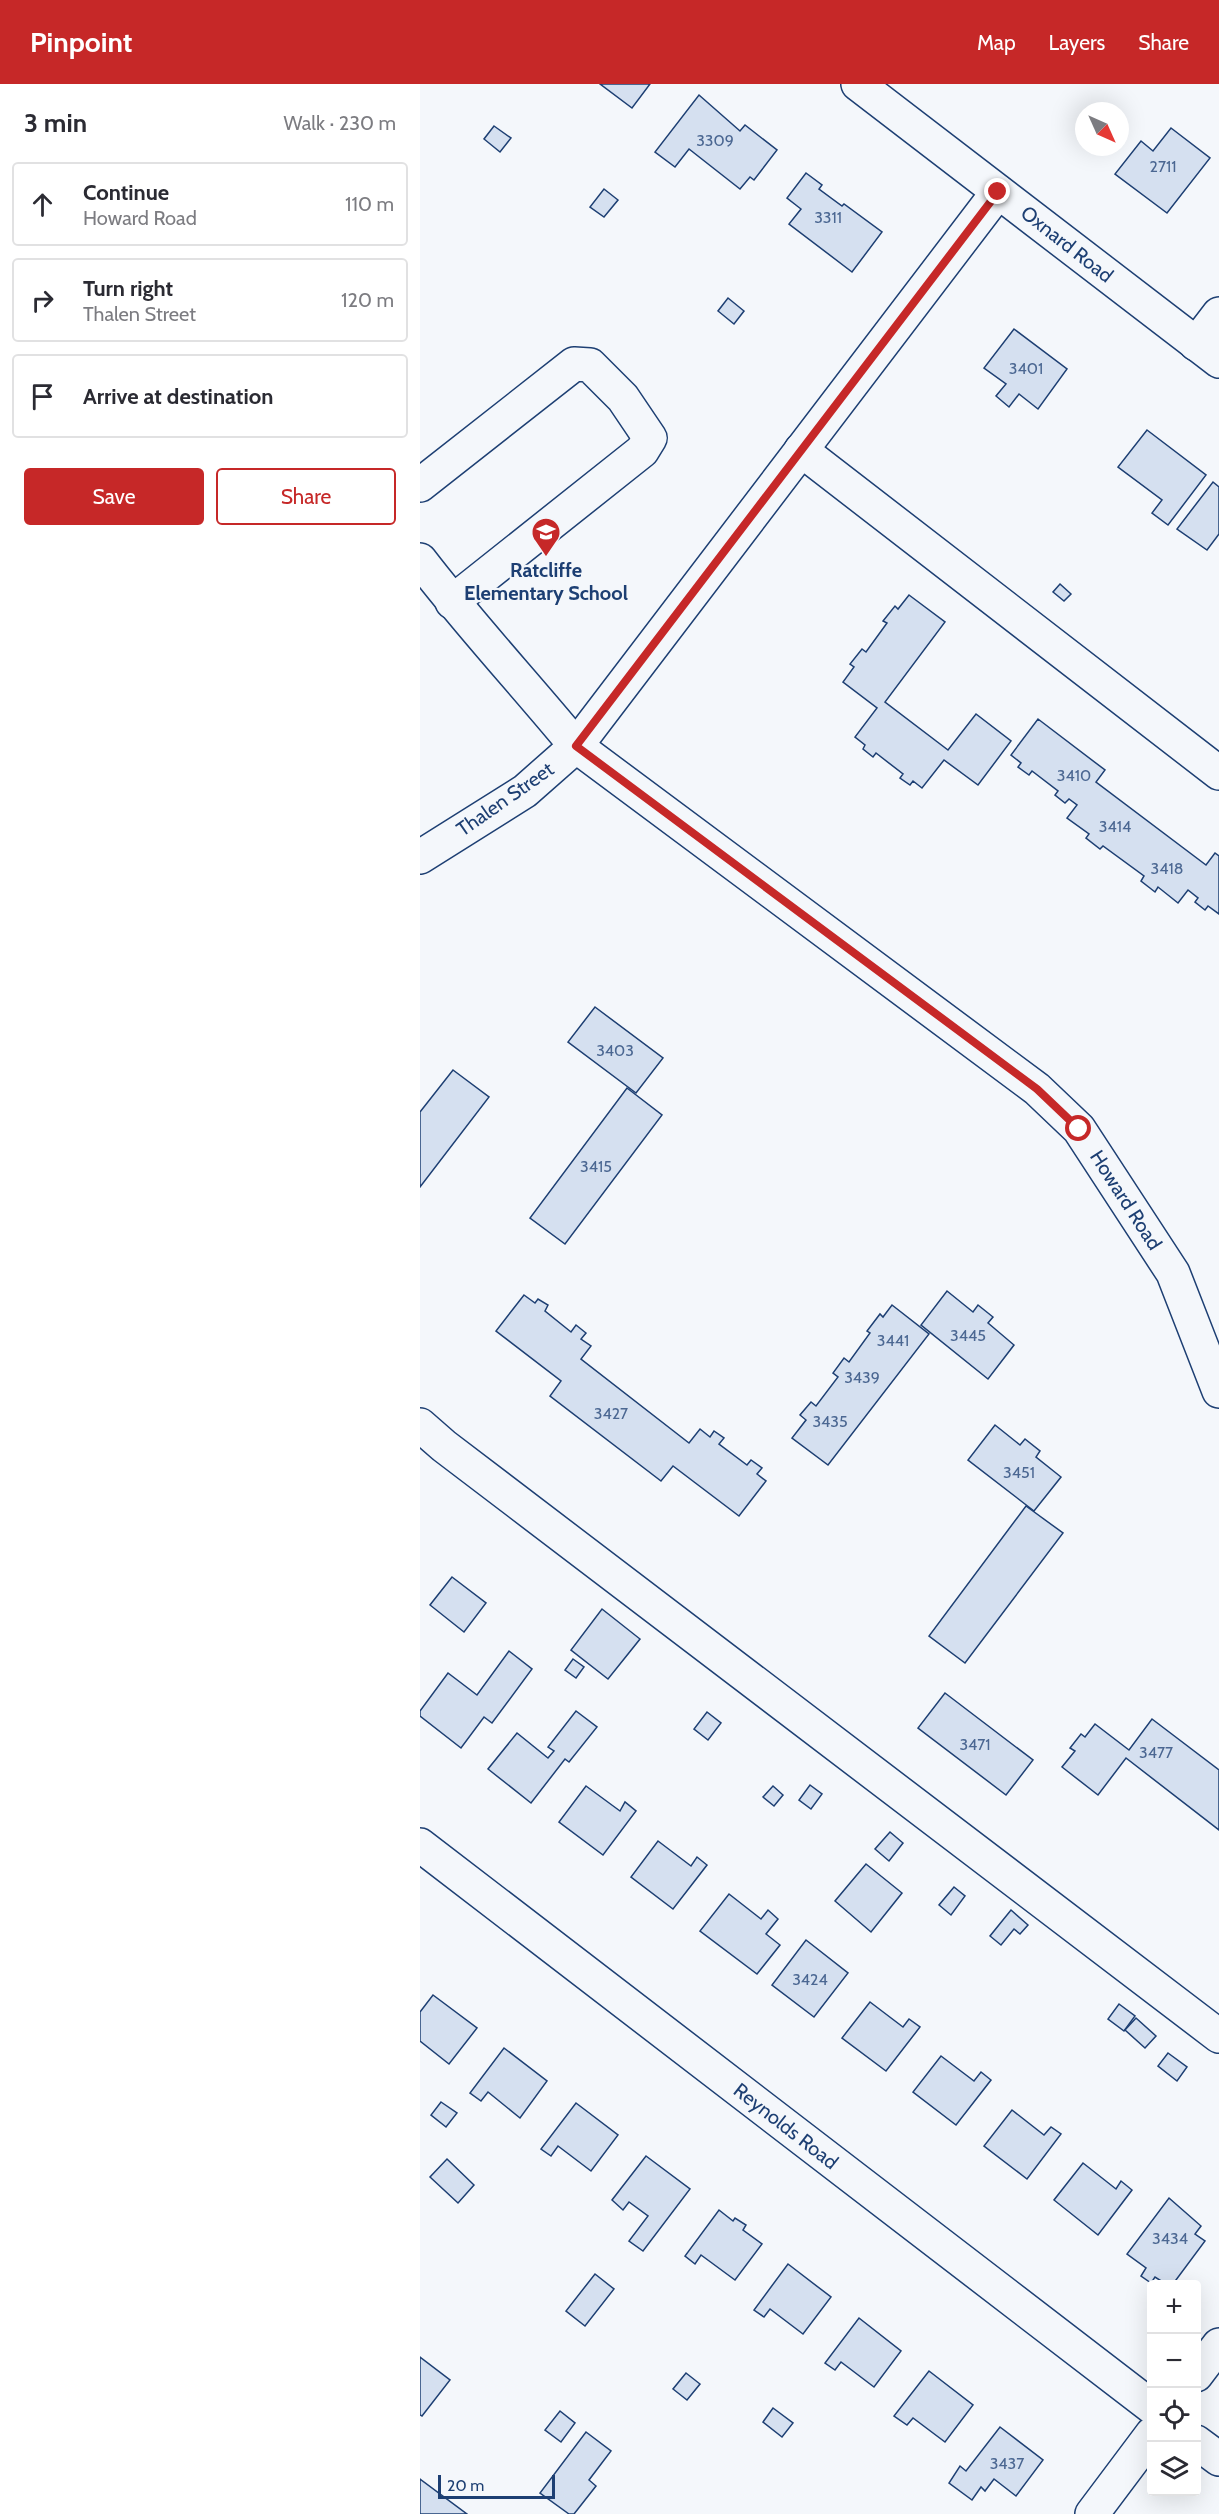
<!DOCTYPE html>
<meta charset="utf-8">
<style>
:root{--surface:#fff;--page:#f7f7f7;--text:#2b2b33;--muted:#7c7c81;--line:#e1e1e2;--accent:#c62828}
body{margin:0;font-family:Cabin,sans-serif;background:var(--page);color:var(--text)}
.controls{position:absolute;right:18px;bottom:18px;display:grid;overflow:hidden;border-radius:6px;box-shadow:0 6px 24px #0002}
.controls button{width:54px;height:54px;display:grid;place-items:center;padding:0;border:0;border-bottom:2px solid var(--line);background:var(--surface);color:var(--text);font:30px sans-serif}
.compass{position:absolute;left:655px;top:18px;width:54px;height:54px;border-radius:50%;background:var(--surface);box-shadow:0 6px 24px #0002;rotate:135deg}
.scale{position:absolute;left:18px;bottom:15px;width:117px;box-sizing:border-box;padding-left:6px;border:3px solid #1d3f73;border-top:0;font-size:16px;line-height:21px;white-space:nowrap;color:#1d3f73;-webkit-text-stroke:4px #f4f7fb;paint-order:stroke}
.stop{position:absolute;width:18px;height:18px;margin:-14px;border:4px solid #c62828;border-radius:50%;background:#fff}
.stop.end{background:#c62828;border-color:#fff;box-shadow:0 2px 6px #0008}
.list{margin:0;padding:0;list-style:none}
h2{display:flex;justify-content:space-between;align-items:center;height:78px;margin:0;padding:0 24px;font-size:26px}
h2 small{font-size:20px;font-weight:400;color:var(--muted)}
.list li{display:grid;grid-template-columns:39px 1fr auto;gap:18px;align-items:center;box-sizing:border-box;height:84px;margin:0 12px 12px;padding:0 12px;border:2px solid var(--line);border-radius:6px}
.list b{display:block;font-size:22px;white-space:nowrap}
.list p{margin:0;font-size:20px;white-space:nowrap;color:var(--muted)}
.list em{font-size:20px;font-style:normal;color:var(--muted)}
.actions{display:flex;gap:12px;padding:18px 24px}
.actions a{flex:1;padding:14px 0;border:2px solid var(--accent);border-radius:6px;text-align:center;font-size:21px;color:var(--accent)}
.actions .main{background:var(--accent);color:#fff}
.icon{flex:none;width:33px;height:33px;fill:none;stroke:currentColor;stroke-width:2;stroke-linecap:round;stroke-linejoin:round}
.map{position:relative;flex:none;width:799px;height:2430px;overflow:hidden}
header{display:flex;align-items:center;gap:36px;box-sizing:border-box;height:84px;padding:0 30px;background:var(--accent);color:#fff}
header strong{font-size:28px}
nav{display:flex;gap:33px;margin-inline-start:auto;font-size:21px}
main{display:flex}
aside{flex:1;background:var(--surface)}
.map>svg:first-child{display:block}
.building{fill:#d5e0f0;stroke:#1d3f73;stroke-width:1.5}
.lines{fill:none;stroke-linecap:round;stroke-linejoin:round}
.minor-casing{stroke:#1d3f73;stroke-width:36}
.minor{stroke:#f4f7fb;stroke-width:33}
.route{stroke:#c62828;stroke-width:8}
.labels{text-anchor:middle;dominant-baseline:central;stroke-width:4.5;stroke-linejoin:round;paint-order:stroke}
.number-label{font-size:16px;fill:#4b6792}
.street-label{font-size:20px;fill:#1d3f73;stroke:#f4f7fb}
.poi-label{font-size:20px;font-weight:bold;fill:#1d3f73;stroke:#f4f7fb}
</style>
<header>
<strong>Pinpoint</strong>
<nav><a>Map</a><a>Layers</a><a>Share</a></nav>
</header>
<main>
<aside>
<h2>3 min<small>Walk · 230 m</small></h2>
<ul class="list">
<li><svg class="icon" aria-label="ahead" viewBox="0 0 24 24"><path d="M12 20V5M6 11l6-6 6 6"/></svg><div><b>Continue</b><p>Howard Road</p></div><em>110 m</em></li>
<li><svg class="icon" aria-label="right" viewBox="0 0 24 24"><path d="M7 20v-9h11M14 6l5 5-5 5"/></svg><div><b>Turn right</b><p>Thalen Street</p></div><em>120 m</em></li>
<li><svg class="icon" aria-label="arrive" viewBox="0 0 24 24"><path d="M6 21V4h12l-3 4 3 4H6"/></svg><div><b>Arrive at destination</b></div></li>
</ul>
<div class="actions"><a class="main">Save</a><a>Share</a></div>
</aside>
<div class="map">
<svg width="799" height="2430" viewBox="0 0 799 2430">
<rect width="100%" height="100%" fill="#f4f7fb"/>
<g class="building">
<polygon points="180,0 230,0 212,24"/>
<polygon points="279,11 320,47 325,41 357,66 334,96 330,93 320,105 269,65 255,83 235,68"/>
<polygon points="74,42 91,54 80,68 64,55"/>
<polygon points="751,44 790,74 747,129 695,90 721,57 733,67"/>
<polygon points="386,89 402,101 399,105 422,122 424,120 462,148 432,188 369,140 381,125 367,114"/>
<polygon points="184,105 198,116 184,133 170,123"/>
<polygon points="308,214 324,227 314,240 298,227"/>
<polygon points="594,245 647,285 618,325 599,310 589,323 576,312 586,300 564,284"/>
<polygon points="727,346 786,391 748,441 732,429 742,416 698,383"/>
<polygon points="793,398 799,403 799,450 787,466 757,445"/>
<polygon points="640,500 651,510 644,517 633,508"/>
<polygon points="489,511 525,538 465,618 528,666 556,630 591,657 558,701 524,676 502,704 493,697 490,701 480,694 483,690 456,669 453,673 443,665 445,661 435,653 457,624 423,598 434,583 430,580 442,565 446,568 467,539 463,537 475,522 478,525"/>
<polygon points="618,635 685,686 676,698 786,781 795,769 799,772 799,830 788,822 785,826 775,818 778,814 768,806 758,819 738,803 735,808 721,797 724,792 683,762 680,765 666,754 669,750 647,734 657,721 649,715 645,719 635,711 638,707 612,687 609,691 598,683 601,679 591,671"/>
<polygon points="175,923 243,974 216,1009 148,958"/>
<polygon points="33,986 69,1013 0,1103 0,1028"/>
<polygon points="207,1004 242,1031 145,1160 110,1134"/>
<polygon points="527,1207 553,1228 558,1221 573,1233 568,1239 594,1261 568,1295 501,1241"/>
<polygon points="104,1211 115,1219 118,1215 128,1221 125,1227 151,1248 156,1241 166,1249 161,1255 171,1262 161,1275 269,1359 280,1345 290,1353 294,1347 304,1354 299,1360 327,1381 331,1376 342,1384 337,1390 346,1397 319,1432 253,1382 241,1397 130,1312 141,1297 76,1247"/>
<polygon points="472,1221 509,1250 408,1381 372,1354 386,1336 380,1331 391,1318 396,1322 418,1293 413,1289 424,1274 429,1278 450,1249 447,1247 460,1230 463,1233"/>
<polygon points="575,1341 600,1361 605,1355 620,1367 616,1373 641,1393 614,1427 548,1376"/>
<polygon points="606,1422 643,1449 545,1579 509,1552"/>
<polygon points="32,1493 66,1519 44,1548 10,1521"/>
<polygon points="182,1525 220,1555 188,1595 151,1566"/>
<polygon points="89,1567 112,1585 72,1639 64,1633 41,1664 0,1632 0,1627 28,1589 57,1611"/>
<polygon points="153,1575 164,1583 156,1594 145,1586"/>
<polygon points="525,1609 613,1676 586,1711 498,1644"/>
<polygon points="156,1627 177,1643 149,1678 145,1675 111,1719 68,1685 97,1649 128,1674 134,1667 128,1663"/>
<polygon points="287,1628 301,1639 288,1656 274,1645"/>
<polygon points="732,1635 799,1686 799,1746 706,1674 678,1711 642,1683 655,1667 650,1664 661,1650 665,1653 675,1640 709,1666"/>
<polygon points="390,1701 402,1710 391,1725 379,1716"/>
<polygon points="166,1702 200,1727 205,1718 216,1727 183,1771 139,1738"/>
<polygon points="353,1702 363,1711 354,1722 343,1713"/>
<polygon points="470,1748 483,1759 469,1777 455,1765"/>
<polygon points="238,1757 271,1782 277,1773 287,1781 253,1825 211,1793"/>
<polygon points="446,1780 482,1809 451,1848 415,1817"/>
<polygon points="534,1803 545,1812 531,1831 519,1821"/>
<polygon points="309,1810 341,1835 348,1826 358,1835 346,1850 360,1861 337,1890 280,1847"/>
<polygon points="591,1826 608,1841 600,1850 594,1845 581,1861 570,1852"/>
<polygon points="386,1856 428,1889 394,1933 352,1901"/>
<polygon points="13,1911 57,1944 29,1980 0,1957 0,1928"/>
<polygon points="450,1918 483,1943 489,1935 500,1943 466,1987 422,1954"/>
<polygon points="699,1920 715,1932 704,1947 688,1935"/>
<polygon points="716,1934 736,1952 725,1964 705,1946"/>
<polygon points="84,1964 127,1997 100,2034 68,2008 61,2017 50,2009"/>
<polygon points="748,1969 767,1983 757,1997 738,1982"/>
<polygon points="521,1972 554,1997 561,1988 571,1996 536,2041 493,2008"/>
<polygon points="21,2018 37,2029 26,2043 11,2031"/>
<polygon points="156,2019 198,2051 171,2087 138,2062 131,2072 121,2065"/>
<polygon points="592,2026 624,2051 631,2043 641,2050 607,2095 564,2062"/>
<polygon points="226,2072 270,2105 223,2167 209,2157 228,2132 209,2118 203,2126 192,2116"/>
<polygon points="27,2075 54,2101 38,2119 10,2093"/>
<polygon points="663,2079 696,2105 701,2097 712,2106 678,2151 634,2116"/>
<polygon points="749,2114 781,2142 775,2150 785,2157 753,2200 746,2200 735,2193 731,2199 721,2192 726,2184 707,2170"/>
<polygon points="299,2126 313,2137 315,2134 326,2141 323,2146 342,2160 315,2196 281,2171 275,2180 265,2172"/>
<polygon points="368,2180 411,2213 383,2250 350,2225 344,2233 334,2226"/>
<polygon points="175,2190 194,2205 165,2242 146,2227"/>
<polygon points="439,2234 481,2267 454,2303 421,2278 415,2286 405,2279"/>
<polygon points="0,2273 30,2296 2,2332 0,2331"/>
<polygon points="509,2287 553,2321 525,2358 493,2334 487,2341 474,2332"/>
<polygon points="266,2289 280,2300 267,2316 253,2305"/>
<polygon points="353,2324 373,2339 362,2353 343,2338"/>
<polygon points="140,2327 155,2339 141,2358 125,2346"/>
<polygon points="580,2343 623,2376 596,2412 574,2395 565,2407 561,2403 552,2416 529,2399 540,2382 546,2387"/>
<polygon points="166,2348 191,2367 169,2396 176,2402 154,2430 149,2430 120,2409"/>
<polygon points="0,2395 47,2430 0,2430"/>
</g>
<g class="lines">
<g class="minor-casing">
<g id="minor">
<polyline points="438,0 799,277"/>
<polyline points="776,260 799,230"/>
<polyline points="381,366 799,689"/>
<polyline points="0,401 154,280 170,281 203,314 230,354 222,367 32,518"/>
<path d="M0,476C49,540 105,600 156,662L617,1005L659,1045L753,1189L799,1307"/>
<polyline points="0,773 105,707 156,662 578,108"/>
<polyline points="0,1341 24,1362 799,1952"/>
<polyline points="0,1761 732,2323"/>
<polyline points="776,2291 799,2261"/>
<polyline points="776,2358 799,2375"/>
<polyline points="672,2430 732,2350"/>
</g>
</g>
<use href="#minor" class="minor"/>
</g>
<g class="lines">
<polyline class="route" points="578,108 156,662 617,1005 659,1045"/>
</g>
<defs>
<g id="school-pin" transform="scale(1.5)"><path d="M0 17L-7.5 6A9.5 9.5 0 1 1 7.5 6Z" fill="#c62828" stroke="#f4f7fb"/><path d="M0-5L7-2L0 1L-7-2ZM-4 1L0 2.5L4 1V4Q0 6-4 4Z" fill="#fff"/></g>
</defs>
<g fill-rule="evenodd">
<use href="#school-pin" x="126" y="448"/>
</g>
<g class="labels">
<g class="number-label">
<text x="295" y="56">3309</text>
<text x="743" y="82">2711</text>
<text x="408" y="133">3311</text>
<text x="606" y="284">3401</text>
<text x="654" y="691">3410</text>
<text x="695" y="742">3414</text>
<text x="747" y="784">3418</text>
<text x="195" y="966">3403</text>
<text x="176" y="1082">3415</text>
<text x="548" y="1251">3445</text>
<text x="473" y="1256">3441</text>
<text x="442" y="1293">3439</text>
<text x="191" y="1329">3427</text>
<text x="410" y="1337">3435</text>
<text x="599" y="1388">3451</text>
<text x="555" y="1660">3471</text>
<text x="736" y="1668">3477</text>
<text x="390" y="1895">3424</text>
<text x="750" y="2154">3434</text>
<text x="587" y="2379">3437</text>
</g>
<g class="street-label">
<text transform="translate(647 160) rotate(38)">Oxnard Road</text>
<text transform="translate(85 715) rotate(-35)">Thalen Street</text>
<text transform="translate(706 1116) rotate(57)">Howard Road</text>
<text transform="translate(366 2042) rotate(38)">Reynolds Road</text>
</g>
<g class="poi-label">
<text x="126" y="486">Ratcliffe<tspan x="126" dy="23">Elementary School</tspan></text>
</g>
</g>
</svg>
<div class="controls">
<button>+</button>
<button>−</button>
<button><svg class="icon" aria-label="locate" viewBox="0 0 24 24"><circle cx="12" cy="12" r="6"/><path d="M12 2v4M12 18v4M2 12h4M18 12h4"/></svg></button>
<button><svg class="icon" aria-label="layers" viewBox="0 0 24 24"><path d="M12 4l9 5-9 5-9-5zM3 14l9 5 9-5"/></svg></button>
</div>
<svg class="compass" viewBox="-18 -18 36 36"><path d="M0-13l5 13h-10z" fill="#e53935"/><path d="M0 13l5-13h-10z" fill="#7c7c81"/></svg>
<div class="scale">20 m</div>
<div class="stop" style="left:659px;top:1045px"></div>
<div class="stop end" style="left:578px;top:108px"></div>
</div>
</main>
